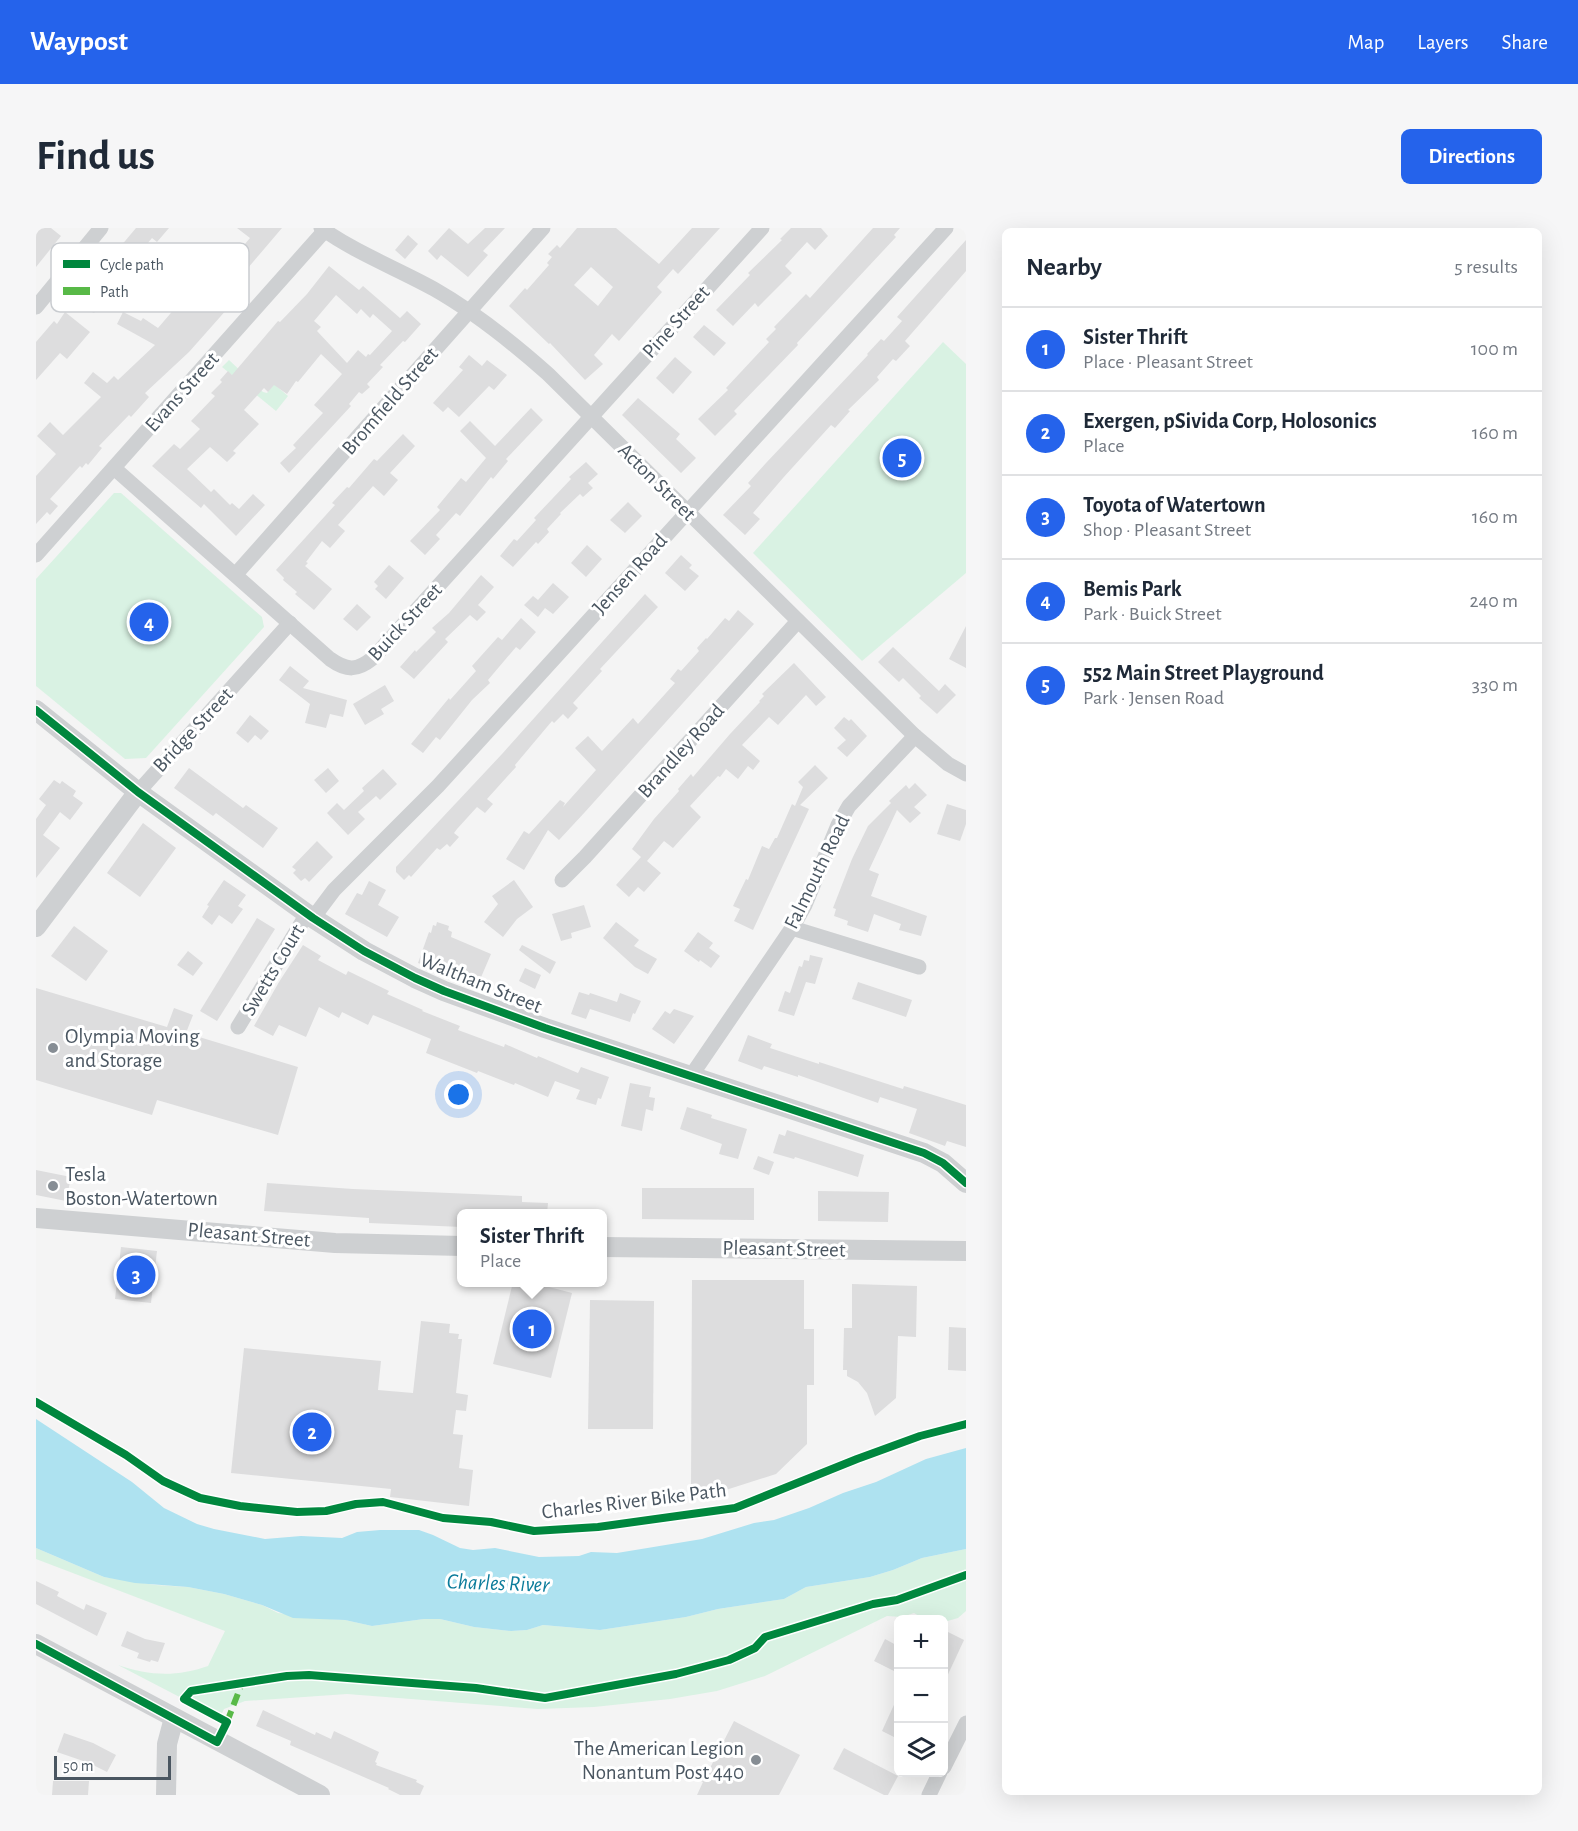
<!DOCTYPE html>
<meta charset="utf-8">
<style>
:root{--surface:#fff;--page:#f6f6f7;--text:#1f2937;--muted:#747a83;--line:#e0e1e3;--accent:#2563eb}
body{margin:0;font-family:"Alegreya Sans",sans-serif;background:var(--page);color:var(--text)}
.controls{position:absolute;right:18px;bottom:18px;display:grid;overflow:hidden;border-radius:9px;box-shadow:0 6px 24px #0002}
.controls button{width:54px;height:54px;display:grid;place-items:center;padding:0;border:0;border-bottom:2px solid var(--line);background:var(--surface);color:var(--text);font:30px sans-serif}
.scale{position:absolute;left:18px;bottom:15px;width:117px;box-sizing:border-box;padding-left:6px;border:3px solid #4a5661;border-top:0;font-size:16px;line-height:21px;white-space:nowrap;color:#4a5661;-webkit-text-stroke:4px #fff;paint-order:stroke}
.you{position:absolute;left:423px;top:867px;width:21px;height:21px;margin:-15px;border:4px solid #fff;border-radius:50%;background:#1a73e8;box-shadow:0 0 0 9px #1a73e833}
.badge{display:grid;place-items:center;width:39px;height:39px;border-radius:50%;background:var(--accent);color:#fff;font-size:20px;font-weight:700}
.pin{position:absolute;translate:-50% -50%;border:3px solid #fff;box-shadow:0 2px 6px #0006}
.popup{position:absolute;left:421px;top:981px;width:150px;height:78px;box-sizing:border-box;display:grid;place-content:center;border-radius:9px;background:var(--surface);filter:drop-shadow(0 2px 4px #0005);font-size:20px;white-space:nowrap;color:var(--muted)}
.popup b{font-size:22px;color:var(--text)}
.popup::after{content:'';position:absolute;left:50%;top:100%;margin-left:-12px;border:12px solid transparent;border-top-color:var(--surface)}
.list{margin:0;padding:0;list-style:none}
h2{display:flex;justify-content:space-between;align-items:center;height:78px;margin:0;padding:0 24px;font-size:26px}
h2 small{font-size:20px;font-weight:400;color:var(--muted)}
.list li{display:grid;grid-template-columns:39px 1fr auto;gap:18px;align-items:center;box-sizing:border-box;height:84px;padding:0 24px;border-top:2px solid var(--line)}
.list b{display:block;font-size:22px;white-space:nowrap}
.list p{margin:0;font-size:20px;white-space:nowrap;color:var(--muted)}
.list em{font-size:20px;font-style:normal;color:var(--muted)}
.icon{flex:none;width:33px;height:33px;fill:none;stroke:currentColor;stroke-width:2;stroke-linecap:round;stroke-linejoin:round}
.map{position:relative;flex:none;width:930px;height:1567px;overflow:hidden;border-radius:9px}
header{display:flex;align-items:center;gap:36px;box-sizing:border-box;height:84px;padding:0 30px;background:var(--accent);color:#fff}
header strong{font-size:28px}
nav{display:flex;gap:33px;margin-inline-start:auto;font-size:21px}
.intro{display:flex;align-items:center;justify-content:space-between;box-sizing:border-box;height:144px;padding:0 36px}
h1{margin:0;font-size:42px}
.button{padding:15px 27px;border-radius:9px;background:var(--accent);color:#fff;font-size:21px;font-weight:700}
main{display:flex;gap:36px;padding:0 36px}
aside{flex:1;background:var(--surface);border-radius:9px;box-shadow:0 6px 24px #0002}
.map>svg:first-child{display:block}
.green{fill:#d9f2e3}
.water{fill:#aee2f0}
.building{fill:#ddddde;fill-rule:evenodd}
.lines{fill:none;stroke-linecap:round;stroke-linejoin:round}
.minor{stroke:#ced0d2;stroke-width:15}
.tertiary{stroke:#ced0d2;stroke-width:20}
.quiet{stroke:#58b947;stroke-width:6;stroke-dasharray:12 6;stroke-linecap:butt}
.cycleway-casing{stroke:#fff;stroke-width:11}
.cycleway{stroke:#00873e;stroke-width:8}
.poi-dot{fill:#868d94;stroke:#fff;stroke-width:2}
.labels{text-anchor:middle;dominant-baseline:central;stroke-width:6;stroke-linejoin:round;paint-order:stroke}
.street-label{font-size:21px;fill:#4a5661;stroke:#fff}
.poi-label{font-size:21px;fill:#4a5661;stroke:#fff;text-anchor:start}
.water-label{font-size:22px;font-style:italic;fill:#0c7c9b;stroke:#fff}
.key{fill:#fff;stroke:#c9ccd0;stroke-width:1.5}
.key-label{font-size:16px;fill:#4a5661}
</style>
<header>
<strong>Waypost</strong>
<nav><a>Map</a><a>Layers</a><a>Share</a></nav>
</header>
<div class="intro"><h1>Find us</h1><a class="button">Directions</a></div>
<main>
<div class="map">
<svg width="930" height="1567" viewBox="0 0 930 1567">
<rect width="100%" height="100%" fill="#f4f4f4"/>
<g class="green">
<polygon points="907,114 930,136 930,345 826,433 717,325"/>
<polygon points="193,132 227,164 231,165 238,156 252,168 240,183 186,139"/>
<polygon points="78,265 85,265 226,389 228,399 110,530 89,531 0,458 0,351"/>
<path d="M0,1320L68,1349L119,1357L152,1359L188,1366L226,1377L242,1385L278,1390L309,1392L336,1398L388,1391H404L438,1399L475,1403L491,1402L507,1397L564,1402L650,1389L682,1381L748,1371L770,1359L834,1349L857,1342L886,1330L930,1321V1383L922,1390L908,1394V1392L885,1391L883,1388L878,1385L866,1389L851,1388L729,1448L681,1463L634,1471L558,1479L502,1481L311,1466L209,1473L188,1481L184,1490L82,1437C113,1448 141,1449 172,1438L189,1403L0,1331Z"/>
</g>
<polygon class="water" points="0,1191 96,1254 128,1280 161,1296 178,1301 229,1311 265,1308 306,1310 321,1304 344,1302 383,1302 397,1307 424,1320 437,1322 459,1320 503,1329 543,1328 555,1324 581,1325 666,1311 718,1295 738,1292 773,1280 807,1265 840,1254 890,1231 930,1220 930,1321 886,1330 857,1342 834,1349 770,1359 748,1371 682,1381 650,1389 564,1402 507,1397 491,1402 475,1403 438,1399 404,1391 388,1391 336,1398 309,1392 257,1390 226,1377 188,1366 152,1359 99,1355 68,1349 0,1320"/>
<g class="building">
<polygon points="0,0 15,0 25,8 0,39"/>
<polygon points="100,0 133,0 121,14 116,10 80,53 94,64 80,80 69,71 58,85 37,75"/>
<polygon points="201,0 246,0 200,54 211,65 203,74 200,71 153,124 109,165 113,169 95,189 93,187 63,218 66,220 52,237 50,235 46,240 44,238 14,271 22,278 14,287 11,284 0,296 0,248 20,226 1,208 14,194 27,207 65,169 48,155 57,144 71,155 78,148 82,152 119,117 81,96 87,84 105,93 107,90 122,100 146,72 132,60 152,37 164,48 172,39 175,42 191,24 197,30 214,10"/>
<polygon points="413,0 432,16 449,0 469,0 447,23 452,27 432,49 405,27 401,32 392,23"/>
<path d="M541,0H580L623,36L656,0H684L642,46L637,41L621,59L626,64L583,113L576,106L558,127L567,136L549,152L514,115L513,116L473,78L489,60L491,62L513,37L511,35L516,29L512,26L521,17L524,20ZM555,39L577,59L562,78L538,57Z"/>
<polygon points="755,0 785,0 792,8 779,22 771,14 749,38 756,45 722,79 719,75 697,98 680,82 714,47 712,45 746,12 744,11"/>
<polygon points="837,0 864,0 858,7 860,9 761,115 762,117 698,183 701,186 679,208 662,191 692,162 690,160 733,114 730,111 740,101 738,99 770,66 774,70"/>
<polygon points="372,7 382,16 369,31 359,22"/>
<polygon points="930,12 930,43 869,113 874,118 860,133 857,131 841,149 843,152 812,182 814,183 799,200 795,197 747,250 717,285 724,291 709,307 687,287 715,258 712,255 730,235 832,127 831,126 845,111 848,113 866,93 861,89"/>
<path d="M293,38L323,62L327,58L364,90L371,83L385,96L369,114L367,113L344,137L347,139L331,156L334,159L326,166L323,164L313,176L315,178L253,245L244,235L260,220L257,217L287,185L278,177L306,146L285,126L262,154L260,153L251,166L238,157L232,164L228,160L208,182L223,196L197,223L200,225L191,234L174,219L151,241L175,264L178,261L194,277L196,275L203,281L217,266L229,277L200,308L168,276L165,280L116,238L138,216L144,221L164,201L155,193L179,168L175,165L186,154L184,152L192,143L196,147L242,93L244,94L271,66ZM300,67L321,86L325,81L334,90L337,86L356,103L334,127L332,126L330,129L322,122L311,135L281,103L285,99L278,93Z"/>
<polygon points="29,84 54,104 31,131 24,125 0,152 0,114 18,93 21,96"/>
<polygon points="668,97 690,115 678,128 657,109"/>
<polygon points="433,127 446,138 451,132 471,147 458,162 453,158 423,189 412,179 407,184 397,175 427,142 423,139"/>
<polygon points="639,129 656,144 637,166 620,150"/>
<polygon points="602,170 644,206 640,211 660,230 645,245 586,187"/>
<polygon points="495,180 507,192 470,231 472,233 457,251 455,249 424,288 420,285 400,307 404,311 389,327 374,313 404,282 401,279 425,250 430,254 450,230 424,203 434,193 459,218"/>
<polygon points="367,206 379,218 354,245 362,252 348,268 337,258 302,297 309,303 294,320 286,313 270,334 272,335 269,338 296,361 278,382 259,366 261,364 247,352 248,350 240,342 299,277 296,275 311,259 313,260 338,231 341,233"/>
<polygon points="550,234 562,246 552,255 557,260 547,269 544,266 524,285 525,286 511,301 513,304 502,316 500,314 477,339 464,328 478,311 481,313 500,292 498,290 535,251 533,249"/>
<polygon points="592,274 606,288 589,305 574,292"/>
<polygon points="551,317 566,331 550,349 535,335"/>
<polygon points="645,327 656,337 653,340 663,348 649,363 629,345"/>
<polygon points="353,337 368,350 350,371 339,361 342,358 338,354"/>
<polygon points="445,347 458,359 442,377 450,384 441,393 434,387 409,411 412,414 378,451 364,439 379,422 380,424 400,404 396,400 413,385"/>
<polygon points="517,355 533,369 517,386 509,380 502,389 488,377 497,368 502,372"/>
<polygon points="609,366 622,379 564,441 566,443 537,475 542,480 532,491 527,486 518,495 516,493 479,537 480,539 451,571 457,576 449,585 441,579 421,601 418,605 423,609 414,619 411,616 404,622 401,620 375,649 373,647 368,652 360,644 360,639 466,526"/>
<polygon points="321,376 335,389 321,403 307,391"/>
<polygon points="702,382 718,396 549,584 523,612 512,602 488,642 470,631 488,603 493,606 524,572 529,575 527,579 560,542 539,520 552,508 566,523 597,490 602,496 639,455 634,451 642,441 645,443 663,423 661,420 670,410 671,411 689,390 693,393"/>
<polygon points="485,390 500,404 484,422 480,419 452,452 454,455 436,472 404,512 400,509 387,525 375,516 413,470 414,472 440,443 436,438 462,409 466,412"/>
<polygon points="930,398 930,440 913,431"/>
<polygon points="857,419 903,463 909,456 920,467 901,486 883,470 885,468 867,450 863,454 842,434"/>
<polygon points="758,435 790,469 780,478 770,467 742,497 733,489 706,517 724,533 717,542 712,538 702,551 690,541 684,549 682,548 654,578 665,589 637,620 628,613 611,633 625,645 608,664 602,659 593,669 580,657 605,629 596,621 618,591 643,563 642,561 655,546 657,549 694,506 724,474 723,473 728,468 726,466"/>
<polygon points="254,438 273,453 267,460 311,472 307,489 294,486 290,500 269,495 274,476 243,452"/>
<polygon points="349,457 358,473 345,481 348,486 329,497 317,476"/>
<polygon points="214,487 233,503 225,512 219,507 212,515 200,505"/>
<polygon points="808,489 813,493 815,491 831,508 811,529 801,520 810,512 798,500"/>
<polygon points="779,537 792,550 764,577 773,581 717,702 698,693 704,681 697,678 710,651 712,652 726,618 733,621 739,610 741,610 756,576 759,578 767,559 762,554"/>
<polygon points="153,540 207,580 210,577 242,600 227,620 180,585 177,588 138,560"/>
<polygon points="292,540 303,553 290,565 278,552"/>
<polygon points="347,541 361,556 344,572 340,568 322,584 329,591 312,607 291,585 301,575 308,582 328,563 326,560"/>
<polygon points="18,552 24,556 26,553 40,563 37,568 47,575 34,592 24,584 7,607 24,620 0,650 0,591 10,577 3,571"/>
<polygon points="879,555 891,567 878,579 885,585 874,595 861,582 833,642 843,646 835,668 891,688 885,708 863,702 865,696 838,686 832,704 811,697 812,693 798,688 800,681 797,680 816,631 832,598 855,575 853,573 870,557 873,561"/>
<polygon points="911,576 930,582 930,596 924,613 901,606"/>
<polygon points="107,595 140,620 104,669 71,645"/>
<polygon points="281,613 297,629 273,654 269,650 265,653 257,645 260,642 256,639"/>
<polygon points="188,652 210,667 202,678 207,681 196,696 183,687 176,697 166,689 173,678 171,677"/>
<polygon points="478,652 497,679 481,691 467,709 448,694 462,676 456,668"/>
<polygon points="333,653 350,662 342,677 363,689 351,709 309,686 321,665 326,667"/>
<polygon points="548,677 555,699 535,705 536,710 525,713 516,686"/>
<polygon points="221,690 239,701 181,793 164,783"/>
<polygon points="401,694 413,698 412,702 416,704 415,709 455,726 443,754 402,737 401,740 398,740 382,735 393,704 395,705 397,697 400,698"/>
<polygon points="580,694 603,712 598,718 621,731 612,746 599,739 567,710"/>
<polygon points="38,698 72,723 50,753 15,728"/>
<polygon points="662,704 677,715 673,720 684,728 675,740 664,732 663,734 648,723"/>
<polygon points="267,717 285,728 282,732 310,747 312,743 353,763 351,766 387,782 386,783 424,798 422,802 468,819 469,816 501,830 502,828 542,845 545,839 573,849 565,871 562,870 560,877 540,871 544,862 519,853 512,869 479,855 478,857 442,843 441,845 390,825 395,811 337,787 332,797 306,784 303,790 283,779 270,809 243,797 237,808 218,798 243,754"/>
<polygon points="486,717 520,734 514,746 483,722"/>
<polygon points="152,723 167,735 157,748 141,737"/>
<polygon points="774,727 787,730 779,756 770,754 758,788 742,783 749,763 754,765 763,738 766,739 768,732 773,733"/>
<polygon points="489,740 505,747 499,761 483,753"/>
<polygon points="822,754 876,772 870,789 816,771"/>
<polygon points="0,760 131,799 138,780 157,787 150,805 262,839 242,907 121,872 116,887 0,852"/>
<polygon points="543,764 553,767 554,765 581,774 584,765 605,773 599,786 597,785 594,794 554,781 550,791 535,786"/>
<polygon points="638,781 658,788 638,816 616,801 629,783 634,786"/>
<polygon points="712,807 736,816 734,820 783,836 783,834 867,861 868,858 930,877 930,919 911,913 909,918 873,905 881,881 844,869 842,875 762,847 762,849 728,838 726,842 702,833"/>
<polygon points="594,855 615,859 613,869 619,870 617,883 610,881 606,903 585,898"/>
<polygon points="651,879 676,887 675,890 711,901 702,931 683,926 686,916 644,901"/>
<polygon points="751,902 828,927 822,949 759,929 758,931 737,925 743,906 749,908"/>
<polygon points="722,928 738,934 733,947 717,941"/>
<polygon points="0,942 35,949 30,973 0,967"/>
<polygon points="231,955 317,961 486,968 486,974 512,975 511,986 426,986 426,999 333,995 333,990 228,983"/>
<polygon points="606,960 718,960 718,992 606,991"/>
<polygon points="782,963 853,964 852,994 782,993"/>
<polygon points="85,1019 121,1023 115,1075 79,1071"/>
<polygon points="656,1052 768,1052 768,1101 778,1101 778,1157 771,1157 771,1216 740,1246 668,1269 655,1258"/>
<polygon points="477,1054 494,1054 536,1065 515,1150 457,1136"/>
<polygon points="816,1056 881,1058 880,1109 862,1108 860,1170 839,1188 831,1165 822,1154 811,1148 811,1142 807,1142 808,1100 816,1100"/>
<polygon points="554,1072 618,1073 617,1201 552,1201"/>
<polygon points="385,1093 414,1096 413,1105 423,1106 422,1111 426,1111 420,1165 432,1167 430,1183 420,1182 417,1206 427,1207 423,1240 437,1242 433,1278 354,1269 355,1261 195,1245 208,1120 345,1133 342,1162 377,1165"/>
<polygon points="913,1099 930,1100 930,1143 912,1142"/>
<polygon points="0,1353 23,1364 21,1368 48,1382 50,1376 71,1385 61,1408 0,1376"/>
<polygon points="908,1402 928,1412 908,1455"/>
<polygon points="91,1403 109,1411 129,1415 122,1434 115,1432 114,1434 101,1430 103,1425 85,1418"/>
<polygon points="849,1411 862,1418 862,1445 838,1433"/>
<polygon points="862,1468 862,1511 846,1503"/>
<polygon points="227,1482 279,1507 280,1504 295,1511 298,1503 343,1524 339,1534 341,1535 340,1537 381,1552 380,1554 388,1558 384,1567 364,1567 352,1561 353,1560 254,1517 255,1513 220,1498"/>
<polygon points="698,1493 764,1527 743,1567 661,1567 667,1554 662,1552 669,1538 674,1540"/>
<polygon points="28,1505 57,1515 80,1527 71,1544 53,1535 21,1524"/>
<polygon points="808,1520 862,1548 852,1567 848,1567 797,1541"/>
<polygon points="17,1553 53,1553 52,1567 16,1567"/>
</g>
<g class="lines">
<g class="minor">
<path d="M285,0C320,25 360,40 398,61C440,85 476,114 512,146L879,508L912,536L930,546"/>
<polyline points="0,79 65,0"/>
<path d="M78,240L294,431C311,443 321,443 337,430L726,0"/>
<polyline points="0,327 291,0"/>
<polyline points="200,346 507,0"/>
<polyline points="102,564 254,395"/>
<polyline points="526,652 549,629 762,393"/>
<polyline points="277,690 298,662 402,558 910,0"/>
<polyline points="756,700 883,739"/>
<polyline points="202,799 271,686"/>
<polyline points="655,848 756,700 769,677 802,597 813,578 879,508"/>
<polyline points="908,1539 930,1495"/>
<polyline points="893,1567 904,1544"/>
</g>
<g class="tertiary">
<polyline points="0,482 102,564 277,690 328,723 379,750 408,763 509,800 888,925 907,935 930,955"/>
<polyline points="0,699 102,564"/>
<polyline points="0,990 299,1015 426,1018"/>
<polyline points="566,1019 930,1023"/>
<polyline points="0,1416 284,1567"/>
<polyline points="130,1567 131,1516 138,1490"/>
</g>
<polyline class="quiet" points="191,1494 206,1455"/>
<g class="cycleway-casing">
<g id="cycleway">
<polyline points="0,482 102,564 277,690 328,723 379,750 408,763 509,800 888,925 907,935 930,955"/>
<polyline points="0,1174 90,1227 127,1253 164,1270 204,1278 261,1284 290,1283 320,1276 347,1274 407,1290 455,1294 498,1303 562,1299 699,1280 821,1231 884,1208 930,1196"/>
<polyline points="0,1416 181,1514 191,1494 148,1471 155,1463 251,1448 273,1447 440,1460 509,1470 640,1446 693,1432 719,1420 729,1409 837,1376 861,1372 930,1347"/>
</g>
</g>
<use href="#cycleway" class="cycleway"/>
</g>
<g class="poi-dot">
<circle cx="17" cy="820" r="6"/>
<circle cx="17" cy="958" r="6"/>
<circle cx="720" cy="1532" r="6"/>
</g>
<g class="labels">
<g class="street-label">
<text transform="translate(640 94) rotate(-48)">Pine Street</text>
<text transform="translate(146 164) rotate(-48)">Evans Street</text>
<text transform="translate(354 173) rotate(-49)">Bromfield Street</text>
<text transform="translate(621 254) rotate(45)">Acton Street</text>
<text transform="translate(594 346) rotate(-48)">Jensen Road</text>
<text transform="translate(369 394) rotate(-47)">Buick Street</text>
<text transform="translate(157 502) rotate(-47)">Bridge Street</text>
<text transform="translate(645 523) rotate(-48)">Brandley Road</text>
<text transform="translate(781 644) rotate(-64)">Falmouth Road</text>
<text transform="translate(237 742) rotate(-59)">Swetts Court</text>
<text transform="translate(445 755) rotate(22)">Waltham Street</text>
<text transform="translate(213 1007) rotate(5)">Pleasant Street</text>
<text transform="translate(748 1021) rotate(1)">Pleasant Street</text>
<text transform="translate(598 1273) rotate(-7)">Charles River Bike Path</text>
</g>
<g class="poi-label">
<text x="29" y="808">Olympia Moving<tspan x="29" dy="24">and Storage</tspan></text>
<text x="29" y="946">Tesla<tspan x="29" dy="24">Boston-Watertown</tspan></text>
<text x="708" y="1520" text-anchor="end">The American Legion<tspan x="708" dy="24">Nonantum Post 440</tspan></text>
</g>
<g class="water-label">
<text transform="translate(462 1355) rotate(2)">Charles River</text>
</g>
</g>
<rect x="15" y="15" width="198" height="69" rx="9" class="key"/>
<rect x="27" y="32" width="27" height="8" fill="#00873e"/>
<rect x="27" y="59" width="27" height="8" fill="#58b947"/>
<g class="key-label">
<text x="64" y="42">Cycle path</text>
<text x="64" y="69">Path</text>
</g>
</svg>
<div class="controls">
<button>+</button>
<button>−</button>
<button><svg class="icon" aria-label="layers" viewBox="0 0 24 24"><path d="M12 4l9 5-9 5-9-5zM3 14l9 5 9-5"/></svg></button>
</div>
<div class="scale">50 m</div>
<div class="you"></div>
<div class="pin badge" style="left:496px;top:1101px">1</div>
<div class="popup"><b>Sister Thrift</b>Place</div>
<div class="pin badge" style="left:276px;top:1204px">2</div>
<div class="pin badge" style="left:100px;top:1047px">3</div>
<div class="pin badge" style="left:113px;top:394px">4</div>
<div class="pin badge" style="left:866px;top:230px">5</div>
</div>
<aside>
<h2>Nearby<small>5 results</small></h2>
<ul class="list">
<li><span class="badge">1</span><div><b>Sister Thrift</b><p>Place · Pleasant Street</p></div><em>100 m</em></li>
<li><span class="badge">2</span><div><b>Exergen, pSivida Corp, Holosonics</b><p>Place</p></div><em>160 m</em></li>
<li><span class="badge">3</span><div><b>Toyota of Watertown</b><p>Shop · Pleasant Street</p></div><em>160 m</em></li>
<li><span class="badge">4</span><div><b>Bemis Park</b><p>Park · Buick Street</p></div><em>240 m</em></li>
<li><span class="badge">5</span><div><b>552 Main Street Playground</b><p>Park · Jensen Road</p></div><em>330 m</em></li>
</ul>
</aside>
</main>
